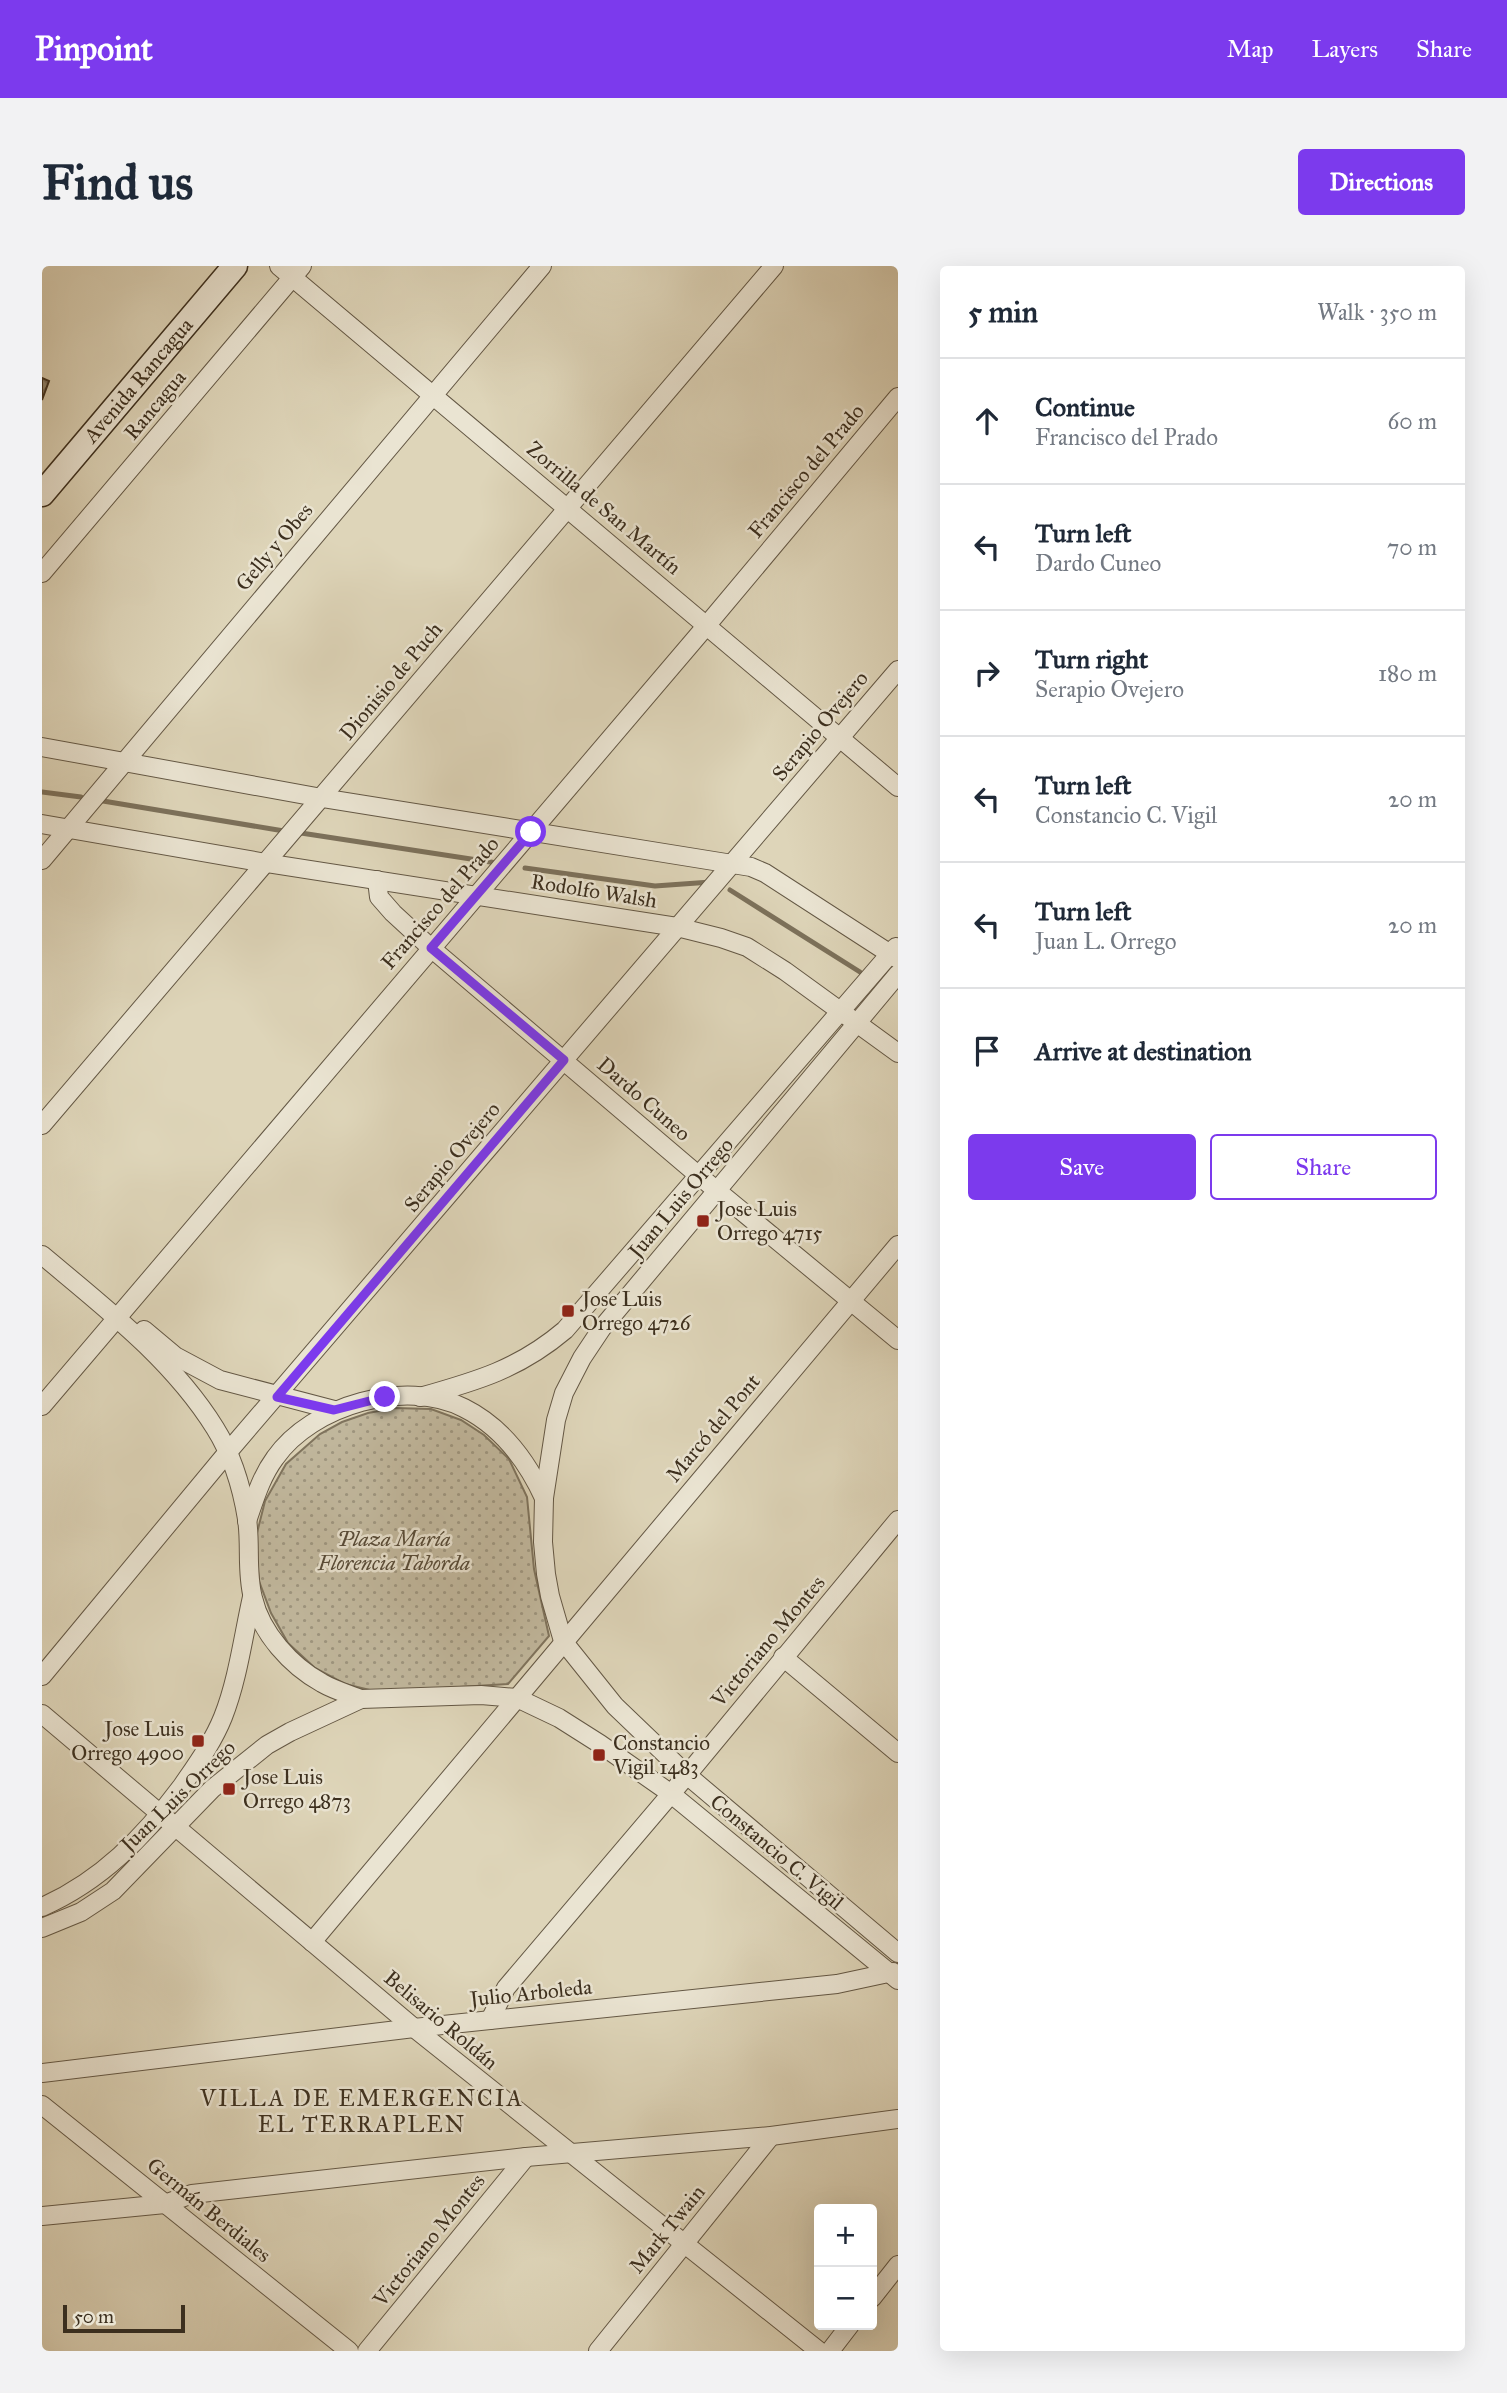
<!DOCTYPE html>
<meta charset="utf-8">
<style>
:root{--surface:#fff;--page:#f2f2f3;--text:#1f2937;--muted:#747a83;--line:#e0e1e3;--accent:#7c3aed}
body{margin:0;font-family:"IM FELL Great Primer",serif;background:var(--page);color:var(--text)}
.controls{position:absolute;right:21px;bottom:21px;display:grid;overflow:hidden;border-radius:7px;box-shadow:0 7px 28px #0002}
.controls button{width:63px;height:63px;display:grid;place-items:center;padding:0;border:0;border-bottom:2px solid var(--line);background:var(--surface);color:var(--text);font:35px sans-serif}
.scale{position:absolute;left:21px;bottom:18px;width:122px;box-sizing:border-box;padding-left:7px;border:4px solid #3c2f1e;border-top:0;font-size:19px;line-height:24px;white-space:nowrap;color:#3c2f1e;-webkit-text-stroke:5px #eae4d2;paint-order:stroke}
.stop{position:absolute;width:21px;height:21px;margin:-16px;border:5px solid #7c3aed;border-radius:50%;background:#fff}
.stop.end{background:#7c3aed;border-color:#fff;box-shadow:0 2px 7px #0008}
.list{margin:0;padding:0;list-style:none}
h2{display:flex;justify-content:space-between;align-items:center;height:91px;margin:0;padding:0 28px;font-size:30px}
h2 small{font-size:23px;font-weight:400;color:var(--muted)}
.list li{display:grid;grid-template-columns:46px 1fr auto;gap:21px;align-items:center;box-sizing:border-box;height:126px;padding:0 28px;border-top:2px solid var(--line)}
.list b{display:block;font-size:26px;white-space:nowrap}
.list p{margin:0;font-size:23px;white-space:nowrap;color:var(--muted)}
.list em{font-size:23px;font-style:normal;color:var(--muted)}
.actions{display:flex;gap:14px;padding:21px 28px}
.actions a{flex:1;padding:16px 0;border:2px solid var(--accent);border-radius:7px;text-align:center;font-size:24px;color:var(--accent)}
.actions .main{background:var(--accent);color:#fff}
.icon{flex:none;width:38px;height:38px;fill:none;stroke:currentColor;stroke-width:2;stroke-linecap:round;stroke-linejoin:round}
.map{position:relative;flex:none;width:856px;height:2085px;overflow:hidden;border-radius:7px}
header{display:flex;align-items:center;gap:42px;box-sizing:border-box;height:98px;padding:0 35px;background:var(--accent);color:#fff}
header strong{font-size:33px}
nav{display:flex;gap:38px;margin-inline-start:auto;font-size:24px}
.intro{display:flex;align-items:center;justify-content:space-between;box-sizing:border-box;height:168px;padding:0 42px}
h1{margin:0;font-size:49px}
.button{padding:18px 32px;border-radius:7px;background:var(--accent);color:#fff;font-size:24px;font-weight:700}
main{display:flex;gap:42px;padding:0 42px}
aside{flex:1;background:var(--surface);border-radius:7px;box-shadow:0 7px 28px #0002}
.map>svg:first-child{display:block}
.park{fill:url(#park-dots);stroke:#7f745e;stroke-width:2}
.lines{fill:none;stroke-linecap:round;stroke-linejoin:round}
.stream{stroke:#7c715b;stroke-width:5}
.building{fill:url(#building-cross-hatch);stroke:#3c2f1e;stroke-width:2}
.street-casing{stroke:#645845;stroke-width:20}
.secondary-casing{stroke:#3c2f1e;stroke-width:27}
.street{stroke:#eae4d2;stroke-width:18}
.secondary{stroke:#eae4d2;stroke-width:24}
.route{stroke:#7c3aed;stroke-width:9}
.poi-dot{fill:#8f2418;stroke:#eae4d2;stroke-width:2.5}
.labels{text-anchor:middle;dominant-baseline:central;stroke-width:5;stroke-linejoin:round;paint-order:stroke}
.street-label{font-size:21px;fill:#3c2f1e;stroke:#eae4d2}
.poi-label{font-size:21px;fill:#3c2f1e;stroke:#eae4d2;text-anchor:start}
.park-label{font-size:21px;font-style:italic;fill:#574b38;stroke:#eae4d2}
.neighbourhood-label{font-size:23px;letter-spacing:2px;fill:#3c2f1e;stroke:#eae4d2}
</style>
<header>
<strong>Pinpoint</strong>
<nav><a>Map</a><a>Layers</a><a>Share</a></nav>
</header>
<div class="intro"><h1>Find us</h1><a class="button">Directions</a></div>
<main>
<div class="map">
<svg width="856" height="2085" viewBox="0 0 856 2085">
<defs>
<pattern id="park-dots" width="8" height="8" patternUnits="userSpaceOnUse" patternTransform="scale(1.75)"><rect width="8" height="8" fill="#c2b99f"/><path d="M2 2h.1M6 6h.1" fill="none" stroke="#9f9781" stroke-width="1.8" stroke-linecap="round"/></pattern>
<pattern id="building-cross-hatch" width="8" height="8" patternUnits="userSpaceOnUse" patternTransform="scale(1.75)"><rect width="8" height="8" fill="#90856f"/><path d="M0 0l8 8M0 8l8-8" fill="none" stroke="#776d5b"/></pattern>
</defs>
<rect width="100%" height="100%" fill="#ded5b9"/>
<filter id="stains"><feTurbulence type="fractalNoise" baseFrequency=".00286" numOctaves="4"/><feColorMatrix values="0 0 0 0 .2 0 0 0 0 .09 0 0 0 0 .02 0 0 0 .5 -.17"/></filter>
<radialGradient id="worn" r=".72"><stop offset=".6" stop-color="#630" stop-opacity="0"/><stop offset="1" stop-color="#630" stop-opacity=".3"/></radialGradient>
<polygon class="park" points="353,1142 389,1143 419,1154 442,1169 467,1193 485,1231 492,1303 507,1370 466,1418 336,1426 303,1418 273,1402 246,1377 229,1347 217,1315 213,1275 223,1235 244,1198 278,1168 300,1156 326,1147"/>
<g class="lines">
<g class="stream">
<polyline points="0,526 39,531"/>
<polyline points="55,534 242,565"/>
<polyline points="259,567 455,597"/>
<polyline points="483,602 613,620 669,616"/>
<polyline points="688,624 818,706"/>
</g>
</g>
<polygon class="building" points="0,112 7,115 0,134"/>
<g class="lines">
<g class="street-casing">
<g id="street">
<polyline points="237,0 856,521"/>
<polyline points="0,307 260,0"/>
<polyline points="0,481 280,532 709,601 723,607 856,693"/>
<polyline points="0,558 224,597 635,661 679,672 705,681 743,705 856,787"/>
<polyline points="0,594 500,0"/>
<polyline points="335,614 337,631 351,647 389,682 656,909 856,1074"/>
<polyline points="856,708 560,1062 540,1092 522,1127 514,1154 502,1232 501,1276 504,1308 508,1330 521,1375 573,1440 645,1509 856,1687"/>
<polyline points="0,859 732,0"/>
<path d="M0,989C62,1041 130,1093 173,1162C190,1189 200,1222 205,1253C209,1279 204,1306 211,1332C219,1367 249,1400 280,1417C292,1424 306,1428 319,1433"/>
<polyline points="102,1064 133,1090 178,1114 292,1144"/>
<path d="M378,1131C435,1115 477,1103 523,1064L854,681"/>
<polyline points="0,1140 665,359 856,131"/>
<path d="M205,1255C213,1232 219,1211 233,1192C270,1139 364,1112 422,1142C460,1161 485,1195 502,1232"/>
<polyline points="741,1391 856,1487"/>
<polyline points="0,1410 185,1187 856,404"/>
<polyline points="0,1448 372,1762 777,2085"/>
<path d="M0,1641C59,1615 102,1571 140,1520C155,1498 171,1476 181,1451C196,1413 201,1371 210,1331"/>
<polyline points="0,1662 39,1646 71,1625 170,1523 225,1479 248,1466 319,1433 439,1429 475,1432 517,1452 558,1478 628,1527 856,1714"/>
<polyline points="270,1676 856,979"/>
<polyline points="448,1754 464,1722 645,1509 856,1254"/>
<polyline points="0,1807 372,1762 795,1718 851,1706"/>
<polyline points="0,1839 307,2085"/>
<polyline points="0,1950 123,1938 150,1928 484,1891 729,1870 856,1853"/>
<polyline points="830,2032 856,1999"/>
<polyline points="325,2085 484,1891"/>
<polyline points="556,2085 729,1870"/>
<polyline points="788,2085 808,2059"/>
</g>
</g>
<g class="secondary-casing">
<g id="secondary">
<path id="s1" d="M0,228L193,0"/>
</g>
</g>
<use href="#street" class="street"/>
<use href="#secondary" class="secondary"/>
</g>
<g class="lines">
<polyline class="route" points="343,1131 292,1144 235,1131 522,794 389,682 489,566"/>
</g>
<g class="poi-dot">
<rect x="654" y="948" width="14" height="14" rx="3.5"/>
<rect x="519" y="1038" width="14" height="14" rx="3.5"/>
<rect x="149" y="1468" width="14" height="14" rx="3.5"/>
<rect x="550" y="1482" width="14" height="14" rx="3.5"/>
<rect x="180" y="1516" width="14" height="14" rx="3.5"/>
</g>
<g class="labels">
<g class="street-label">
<text stroke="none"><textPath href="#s1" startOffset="149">Avenida Rancagua</textPath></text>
<text transform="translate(113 139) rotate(-50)">Rancagua</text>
<text transform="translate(764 205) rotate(-50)">Francisco del Prado</text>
<text transform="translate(562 242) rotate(40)">Zorrilla de San Martín</text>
<text transform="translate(232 281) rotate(-50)">Gelly y Obes</text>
<text transform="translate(349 415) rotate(-50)">Dionisio de Puch</text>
<text transform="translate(778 460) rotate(-50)">Serapio Ovejero</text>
<text transform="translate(552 625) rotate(9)">Rodolfo Walsh</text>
<text transform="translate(398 637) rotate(-49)">Francisco del Prado</text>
<text transform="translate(602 833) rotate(41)">Dardo Cuneo</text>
<text transform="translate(410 891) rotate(-50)">Serapio Ovejero</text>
<text transform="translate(639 932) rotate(-50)">Juan Luis Orrego</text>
<text transform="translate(671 1162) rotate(-50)">Marcó del Pont</text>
<text transform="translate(726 1375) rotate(-50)">Victoriano Montes</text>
<text transform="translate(136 1530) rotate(-44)">Juan Luis Orrego</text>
<text transform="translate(735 1586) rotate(40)">Constancio C. Vigil</text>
<text transform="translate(489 1727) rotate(-6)">Julio Arboleda</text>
<text transform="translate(399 1754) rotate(40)">Belisario Roldán</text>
<text transform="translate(167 1944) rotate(39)">Germán Berdiales</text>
<text transform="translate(625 1963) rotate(-51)">Mark Twain</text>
<text transform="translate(387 1974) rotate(-51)">Victoriano Montes</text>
</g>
<g class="poi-label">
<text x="675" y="943">Jose Luis<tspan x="675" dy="24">Orrego 4715</tspan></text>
<text x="540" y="1033">Jose Luis<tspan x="540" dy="24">Orrego 4726</tspan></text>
<text x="142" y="1463" text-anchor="end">Jose Luis<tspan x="142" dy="24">Orrego 4900</tspan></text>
<text x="571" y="1477">Constancio<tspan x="571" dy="24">Vigil 1483</tspan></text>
<text x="201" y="1511">Jose Luis<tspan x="201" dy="24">Orrego 4873</tspan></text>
</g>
<g class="park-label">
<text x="352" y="1273">Plaza María<tspan x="352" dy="24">Florencia Taborda</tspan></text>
</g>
<g class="neighbourhood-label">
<text x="320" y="1832">VILLA DE EMERGENCIA<tspan x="320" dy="26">EL TERRAPLEN</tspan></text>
</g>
</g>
<rect width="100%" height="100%" filter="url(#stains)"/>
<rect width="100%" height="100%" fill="url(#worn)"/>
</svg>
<div class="controls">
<button>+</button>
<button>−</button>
</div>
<div class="scale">50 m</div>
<div class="stop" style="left:489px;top:566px"></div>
<div class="stop end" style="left:343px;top:1131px"></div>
</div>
<aside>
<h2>5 min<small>Walk · 350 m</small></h2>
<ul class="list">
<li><svg class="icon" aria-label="ahead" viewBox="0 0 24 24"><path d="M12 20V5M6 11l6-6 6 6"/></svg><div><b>Continue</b><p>Francisco del Prado</p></div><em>60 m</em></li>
<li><svg class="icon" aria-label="left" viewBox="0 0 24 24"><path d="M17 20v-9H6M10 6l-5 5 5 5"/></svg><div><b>Turn left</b><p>Dardo Cuneo</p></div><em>70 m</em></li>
<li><svg class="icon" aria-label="right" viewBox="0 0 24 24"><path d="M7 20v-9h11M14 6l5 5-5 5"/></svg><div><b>Turn right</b><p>Serapio Ovejero</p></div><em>180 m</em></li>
<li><svg class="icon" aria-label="left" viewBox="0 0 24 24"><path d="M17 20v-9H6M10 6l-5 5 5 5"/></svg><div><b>Turn left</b><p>Constancio C. Vigil</p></div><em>20 m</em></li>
<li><svg class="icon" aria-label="left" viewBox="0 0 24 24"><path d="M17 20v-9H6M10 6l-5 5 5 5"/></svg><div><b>Turn left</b><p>Juan L. Orrego</p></div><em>20 m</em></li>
<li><svg class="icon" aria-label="arrive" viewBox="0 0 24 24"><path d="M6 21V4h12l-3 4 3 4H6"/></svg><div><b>Arrive at destination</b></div></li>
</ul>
<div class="actions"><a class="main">Save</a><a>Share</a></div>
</aside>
</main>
